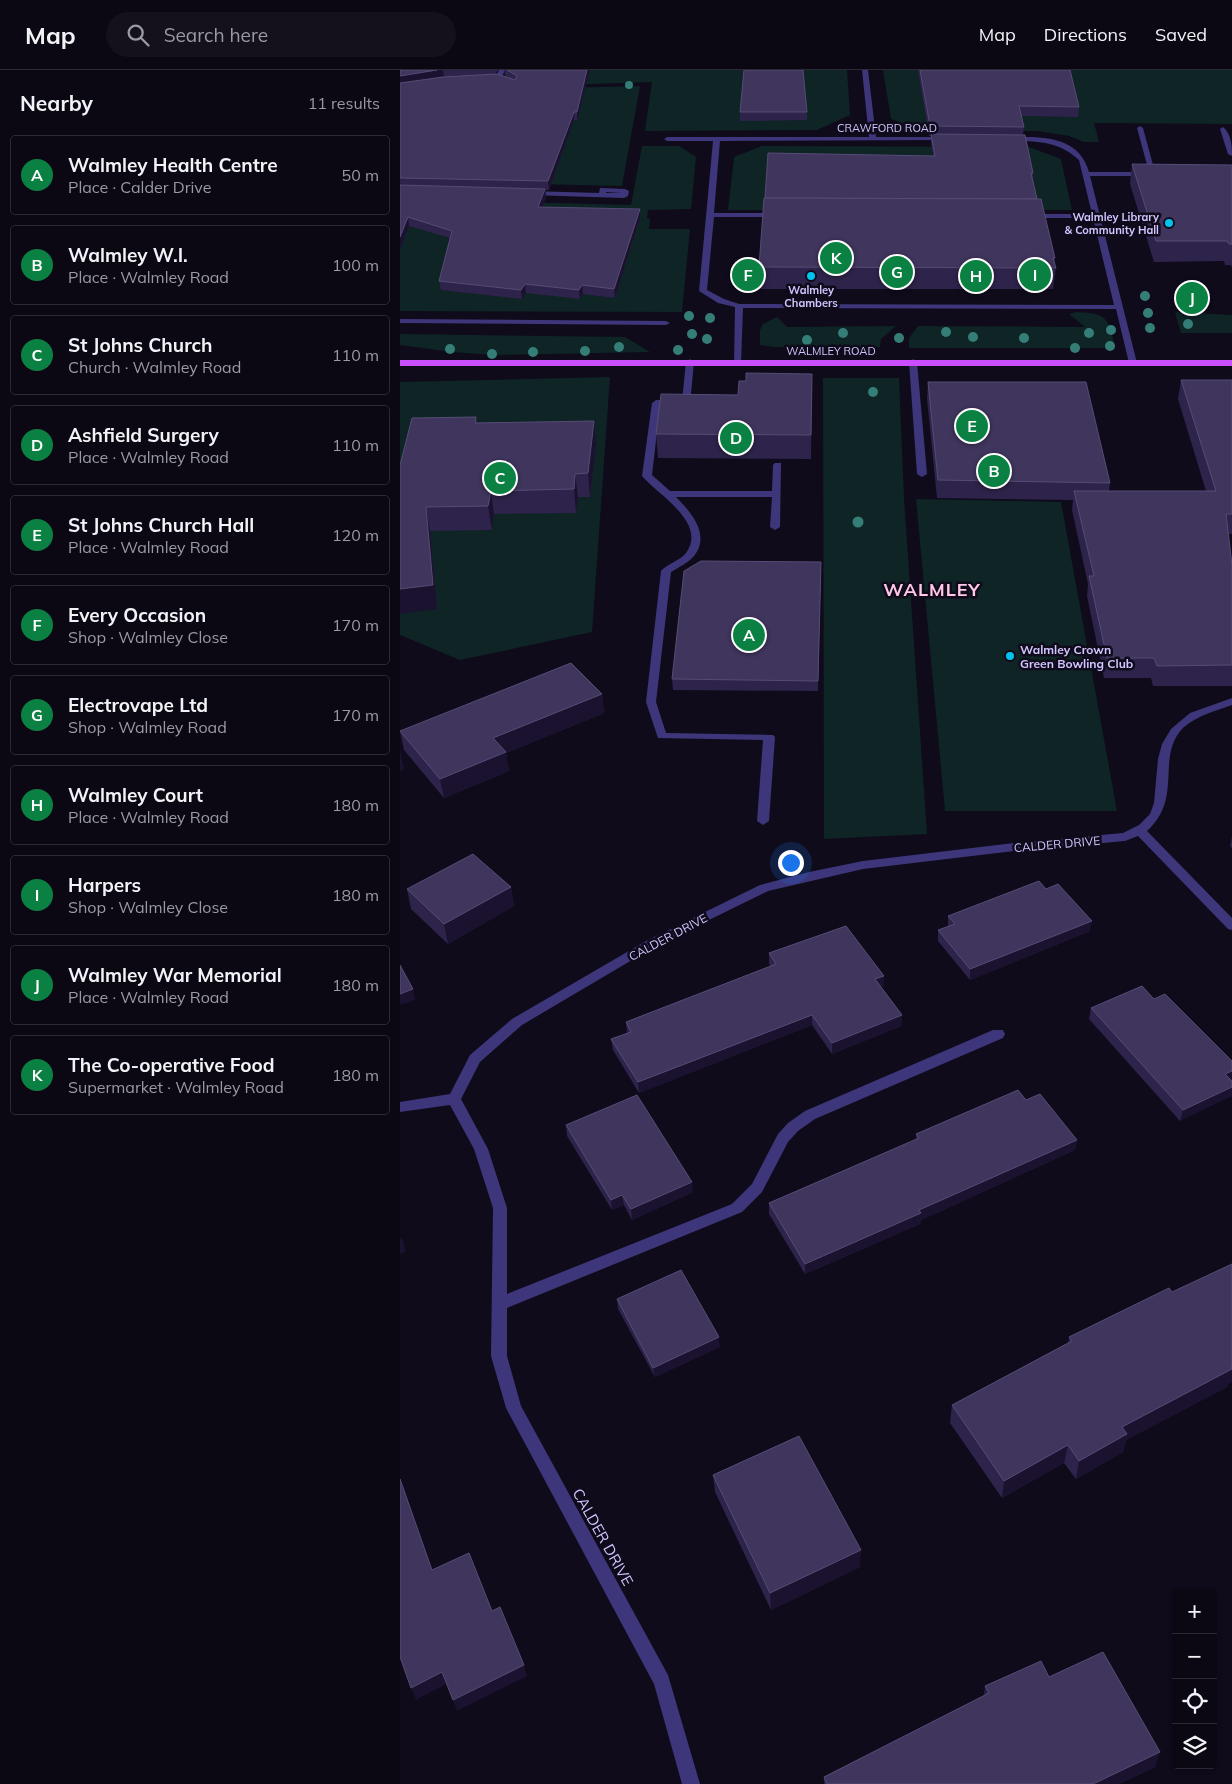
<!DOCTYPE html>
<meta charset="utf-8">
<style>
:root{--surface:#0b0814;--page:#14111d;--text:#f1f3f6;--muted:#9a9aa0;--line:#2b2934;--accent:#0b8043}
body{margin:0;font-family:Mulish,sans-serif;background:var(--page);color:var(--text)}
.controls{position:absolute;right:15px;bottom:15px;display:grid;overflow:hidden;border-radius:5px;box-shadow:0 1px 4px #0004}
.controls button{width:45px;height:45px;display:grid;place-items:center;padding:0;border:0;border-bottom:1px solid var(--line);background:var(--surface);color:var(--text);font:25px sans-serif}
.you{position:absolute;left:390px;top:792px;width:18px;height:18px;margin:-12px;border:4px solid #fff;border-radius:50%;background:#1a73e8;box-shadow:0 0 0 8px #1a73e833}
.badge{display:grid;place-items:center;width:32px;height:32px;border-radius:50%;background:var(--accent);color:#fff;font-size:16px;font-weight:700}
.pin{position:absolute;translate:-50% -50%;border:2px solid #fff;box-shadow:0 1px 5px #0006}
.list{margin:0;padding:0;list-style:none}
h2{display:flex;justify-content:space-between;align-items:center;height:65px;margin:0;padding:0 20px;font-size:21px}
h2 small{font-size:16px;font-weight:400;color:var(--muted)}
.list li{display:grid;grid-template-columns:32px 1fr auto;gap:15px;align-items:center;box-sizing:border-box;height:80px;margin:0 10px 10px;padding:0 10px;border:1px solid var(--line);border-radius:5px}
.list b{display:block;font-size:19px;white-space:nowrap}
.list p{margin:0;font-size:16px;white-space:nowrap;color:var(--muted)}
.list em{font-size:16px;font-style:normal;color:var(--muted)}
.icon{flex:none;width:28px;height:28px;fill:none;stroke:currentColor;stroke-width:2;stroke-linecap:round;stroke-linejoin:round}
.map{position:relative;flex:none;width:832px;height:1714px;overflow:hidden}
header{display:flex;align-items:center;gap:30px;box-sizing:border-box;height:70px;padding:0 25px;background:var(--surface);border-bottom:1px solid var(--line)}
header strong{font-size:24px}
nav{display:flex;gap:28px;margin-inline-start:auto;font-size:18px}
.search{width:350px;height:45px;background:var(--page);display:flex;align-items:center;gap:12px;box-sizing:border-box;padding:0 18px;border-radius:28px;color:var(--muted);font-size:19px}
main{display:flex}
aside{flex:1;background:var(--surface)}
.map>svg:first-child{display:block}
.green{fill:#0e2425}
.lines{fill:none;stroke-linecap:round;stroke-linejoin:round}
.minor{fill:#3e367a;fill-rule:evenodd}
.major{fill:#ca4efd;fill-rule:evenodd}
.tree{fill:#357e78}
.wall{fill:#2e234a}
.shaded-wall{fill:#1a122f}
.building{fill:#40355d;stroke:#564c76}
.poi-dot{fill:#02c3ee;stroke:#0f0b1b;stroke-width:2}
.labels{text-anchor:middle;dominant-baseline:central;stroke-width:5;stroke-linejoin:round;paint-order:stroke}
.far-street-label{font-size:11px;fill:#d1c6ff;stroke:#0f0b1b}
.far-poi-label{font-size:11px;font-weight:bold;fill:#d1c6ff;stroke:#0f0b1b;text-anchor:end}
.poi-label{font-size:12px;font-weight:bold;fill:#d1c6ff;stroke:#0f0b1b;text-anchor:start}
.street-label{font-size:12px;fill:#d1c6ff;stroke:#0f0b1b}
.near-street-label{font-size:15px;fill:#d1c6ff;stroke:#0f0b1b}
.district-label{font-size:18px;font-weight:bold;letter-spacing:1px;fill:#ffc8e6;stroke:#0f0b1b}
</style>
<header>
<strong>Map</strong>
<div class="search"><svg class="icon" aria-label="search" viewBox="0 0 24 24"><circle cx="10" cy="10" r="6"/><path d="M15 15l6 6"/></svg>Search here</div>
<nav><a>Map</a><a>Directions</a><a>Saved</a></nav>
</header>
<main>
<aside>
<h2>Nearby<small>11 results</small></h2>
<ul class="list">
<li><span class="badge">A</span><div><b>Walmley Health Centre</b><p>Place · Calder Drive</p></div><em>50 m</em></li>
<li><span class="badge">B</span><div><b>Walmley W.I.</b><p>Place · Walmley Road</p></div><em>100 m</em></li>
<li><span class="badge">C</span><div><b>St Johns Church</b><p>Church · Walmley Road</p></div><em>110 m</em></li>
<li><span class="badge">D</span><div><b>Ashfield Surgery</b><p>Place · Walmley Road</p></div><em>110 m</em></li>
<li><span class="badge">E</span><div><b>St Johns Church Hall</b><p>Place · Walmley Road</p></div><em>120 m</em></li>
<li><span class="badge">F</span><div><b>Every Occasion</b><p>Shop · Walmley Close</p></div><em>170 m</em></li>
<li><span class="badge">G</span><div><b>Electrovape Ltd</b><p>Shop · Walmley Road</p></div><em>170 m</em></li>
<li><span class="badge">H</span><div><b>Walmley Court</b><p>Place · Walmley Road</p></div><em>180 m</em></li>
<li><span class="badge">I</span><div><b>Harpers</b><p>Shop · Walmley Close</p></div><em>180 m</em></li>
<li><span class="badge">J</span><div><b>Walmley War Memorial</b><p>Place · Walmley Road</p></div><em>180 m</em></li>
<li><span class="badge">K</span><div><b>The Co-operative Food</b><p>Supermarket · Walmley Road</p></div><em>180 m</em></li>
</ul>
</aside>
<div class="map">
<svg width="832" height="1714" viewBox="0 0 832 1714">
<rect width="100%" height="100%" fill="#0f0b1b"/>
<g class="green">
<polygon points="121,0 447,0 450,45 417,60 245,61 252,12 132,16"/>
<polygon points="483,0 832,0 832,54 694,53 699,72 684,72 669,66 638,61 522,61 491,49"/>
<polygon points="240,16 222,116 0,111 0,27 115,19"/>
<polygon points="242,76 279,76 296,87 291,139 248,140 247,148 250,149 249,159 290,159 282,242 0,241 0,129 231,135"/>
<polygon points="362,76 629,77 661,89 672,140 328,140 334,87"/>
<path d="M676,242C703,243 709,246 714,273L710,278H509V268L518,256L685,257L669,244Z"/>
<polygon points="775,242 832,245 832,263 781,263"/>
<polygon points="377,247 387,257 496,256 481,269 480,277 373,277 360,275 360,260 363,254"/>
<polygon points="0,264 225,267 250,282 94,285 52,282 0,275"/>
<polygon points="210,307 192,562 60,590 0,565 0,312"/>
<polygon points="423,308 499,308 504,428 527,764 424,769"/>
<polygon points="516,429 661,432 717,741 545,741"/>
</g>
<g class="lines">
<g class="minor">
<polygon points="99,0 105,0 101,9 87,10 84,8 96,6"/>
<path d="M462,0H468L476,67H547L550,69L549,70L320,71L314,143H380L384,145L380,147H314L307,220L324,229L339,234L714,235L693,148H628L624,146L628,144H692L679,90C659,71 636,71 610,71L607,69C612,66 619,67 626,67C653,67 681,72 689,102H749L737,58L740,56L743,58L756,106H690L737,293L736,295L729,293L716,239L343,238L341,293L334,295L335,237L318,233L299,221L313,71H267L264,69L267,67H469Z"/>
<path d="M823,57C831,63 832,76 832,86L828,84L820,59Z"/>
<path d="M200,118L225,119L229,121L228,126L224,128L130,125L126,123L130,121L199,123ZM206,122L221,123H206Z"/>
<polygon points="0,249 266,251 270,253 266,255 0,253"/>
<path d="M290,289L294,292L290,334L286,337L260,336L252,405L270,421H372L373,395L375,393H381L380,457L375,460L370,457L372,427H276C291,442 311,465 294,486C288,493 279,497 271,502L256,632L266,663L373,665L375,667L369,751L363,755L357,751L363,670L258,668L246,632L261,501C268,493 280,491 286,483C308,453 257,424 242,406L252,333L256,330L282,331L286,292Z"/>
<polygon points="513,289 517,292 527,404 522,407 517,404 509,292"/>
<path d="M832,628V635C815,641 796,646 783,658C755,687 784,728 747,761L832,848V860L828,859L738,766L725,771L614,781L463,799L368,821L254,877L122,955L80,992L61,1029L88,1079L107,1138V1224L332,1134L352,1114L378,1064L388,1053L405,1041L593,960H603L605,964L603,968L415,1049L398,1061L388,1072L362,1122L342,1142L107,1238V1286L121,1336L268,1605L300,1714H282L254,1614L106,1338L91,1286L93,1138L74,1079L50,1035L0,1042V1032L50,1024L70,985L112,949L246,871L360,815L409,802L463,791L614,773L723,763L739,755L750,744L754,733L758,689L762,674L771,659L790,643Z"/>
</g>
<rect class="major" x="0" y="290" width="832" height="6"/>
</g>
<g class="tree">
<circle cx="229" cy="15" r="4"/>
<circle cx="798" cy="217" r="5"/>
<circle cx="745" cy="226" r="5"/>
<circle cx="748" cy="243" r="5"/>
<circle cx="289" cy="246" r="5"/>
<circle cx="310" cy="248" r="5"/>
<circle cx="788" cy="254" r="5"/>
<circle cx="750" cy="258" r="5"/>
<circle cx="711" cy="260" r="5"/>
<circle cx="546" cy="262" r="5"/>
<circle cx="443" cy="263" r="5"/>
<circle cx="689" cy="263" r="5"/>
<circle cx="292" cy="264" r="5"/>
<circle cx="573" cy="267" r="5"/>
<circle cx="499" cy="268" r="5"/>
<circle cx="624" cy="268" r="5"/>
<circle cx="307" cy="269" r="5"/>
<circle cx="407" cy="270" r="5"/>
<circle cx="710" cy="276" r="5"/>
<circle cx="219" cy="277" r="5"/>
<circle cx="675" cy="278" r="5"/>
<circle cx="50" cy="279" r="5"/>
<circle cx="278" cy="280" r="5"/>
<circle cx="185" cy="281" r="5"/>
<circle cx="133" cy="282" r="5"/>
<circle cx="92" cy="284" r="5"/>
<circle cx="473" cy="322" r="5"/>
<circle cx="458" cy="452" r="5.5"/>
</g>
<g class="wall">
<polygon points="0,0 98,0 95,4 107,7 105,6 104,0 190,0 177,50 174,50 149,120 145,120 146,128 142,137 240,148 215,228 183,224 180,229 126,223 122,229 41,220 39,211 50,168 9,156 0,180"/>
<polygon points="518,0 670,0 679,37 678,47 621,46 624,57 623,65 633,103 633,111 637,129 655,188 654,194 656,198 653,219 360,219 359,197 533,86 531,73 531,66 529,66"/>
<polygon points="340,42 407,42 407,50 340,51"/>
<polygon points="732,94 832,95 832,198 831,195 825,195 824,191 754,192 730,114"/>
<polygon points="412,304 411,389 258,388 256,364 338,325 346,311"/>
<polygon points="781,310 832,310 832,464 828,464 832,495 832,616 753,616 751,608 704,608 687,526 688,514 672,440 673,430 537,428 527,329 528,312 710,413 709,421 806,421 778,329"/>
<polygon points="76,347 77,353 196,375 190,427 178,427 176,443 94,444 92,460 30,461 37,539 0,395"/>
<polygon points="421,492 418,621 273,620 272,609"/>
<polygon points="202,624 204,643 106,683 109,701 44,728 4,680 0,661"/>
<polygon points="832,767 832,778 830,776"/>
<polygon points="111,817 114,836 48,874 11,839 7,819"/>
<polygon points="646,819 690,861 570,910 538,871 538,860 548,857 548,846"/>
<polygon points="369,883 484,906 484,916 481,917 502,945 501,956 432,984 412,955 239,1023 213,980 211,969 227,963 226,952 371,896 369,894"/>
<polygon points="754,929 832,991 832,1010 780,1051 689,949 691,938"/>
<polygon points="626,1030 677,1070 675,1080 521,1150 520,1154 405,1204 369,1144 369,1133 516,1070 516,1064"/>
<polygon points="166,1055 293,1122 232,1150 224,1135 212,1140 167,1066"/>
<polygon points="772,1222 828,1314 827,1317 726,1370 723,1382 676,1409 664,1393 602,1428 550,1353 552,1335 668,1273 669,1267"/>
<polygon points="217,1229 320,1277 255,1307 218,1239"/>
<polygon points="313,1405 460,1497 371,1540 315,1422"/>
<polygon points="649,1607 755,1697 719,1714 424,1714 424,1707 584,1626 585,1616"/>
</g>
<g class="shaded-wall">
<polygon points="37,0 43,0 44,7 0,14 0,6"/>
<polygon points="187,0 190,0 177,50 177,42"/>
<polygon points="174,42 174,50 149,120 148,111"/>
<polygon points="145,119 146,128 139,145 138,137"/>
<polygon points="240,139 240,148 215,228 214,219"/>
<polygon points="8,147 9,156 0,180 0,167"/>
<polygon points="125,214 126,223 122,229 121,220"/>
<polygon points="182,215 183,224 180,229 179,220"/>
<polygon points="412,304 412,328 411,389 411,365"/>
<polygon points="194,351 196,375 190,427 188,403"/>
<polygon points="175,404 178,427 176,443 174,419"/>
<polygon points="91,421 94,444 92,460 88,436"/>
<polygon points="26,437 30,461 37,539 0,544 0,519"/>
<polygon points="202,624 204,643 106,683 109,701 44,728 40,709 93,668"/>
<polygon points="0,680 4,699 0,701"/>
<polygon points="111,817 114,836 48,874 44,854"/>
<polygon points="692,851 690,861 570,910 570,899"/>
<polygon points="484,906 484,916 474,920 475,909"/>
<polygon points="13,919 15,930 0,935 0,924"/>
<polygon points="412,945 412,955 239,1023 238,1012"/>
<polygon points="502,945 501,956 432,984 432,973"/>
<polygon points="832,1001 832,1010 823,1015 825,1004"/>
<polygon points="832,1017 832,1026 780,1051 783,1040"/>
<polygon points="677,1070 675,1080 521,1150 520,1154 405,1204 405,1194 519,1140"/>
<polygon points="292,1112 293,1122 232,1150 231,1139"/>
<polygon points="222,1125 224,1135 212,1140 211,1130"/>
<polygon points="2,1168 6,1182 0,1184 0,1169"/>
<polygon points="319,1267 320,1277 255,1307 253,1298"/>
<polygon points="832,1296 832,1312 828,1314 827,1317 726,1370 723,1382 676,1409 679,1391 722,1357"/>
<polygon points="668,1375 664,1393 602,1428 604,1411"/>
<polygon points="461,1480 460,1497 371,1540 370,1523"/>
<polygon points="124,1595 127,1606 57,1641 53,1630"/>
<polygon points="42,1602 46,1614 16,1630 11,1618"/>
<polygon points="760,1682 755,1697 719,1714 693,1714"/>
</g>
<g class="building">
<polygon points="0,0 37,0 0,6"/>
<polygon points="107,0 187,0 177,42 174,42 148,111 0,108 0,13 43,7 97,4 115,10 117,6"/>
<polygon points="344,0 403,0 407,42 340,42"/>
<polygon points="520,0 670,0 679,37 619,36 624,57 530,56"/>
<polygon points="531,64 625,65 633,103 631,103 637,129 365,128 368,83 535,86"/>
<polygon points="732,94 832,95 832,174 829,174 827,171 756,171"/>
<polygon points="0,115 145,119 138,137 240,139 214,219 182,215 179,220 125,214 121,220 39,211 52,161 8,147 0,167"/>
<polygon points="364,128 641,129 655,188 653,188 656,198 359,197"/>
<polygon points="346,303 412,304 411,365 256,364 261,324 338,325 339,311 346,311"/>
<polygon points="781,310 832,310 832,444 826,444 832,495 832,595 757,596 754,588 707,588 689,506 694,506 674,421 816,421"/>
<polygon points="528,312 686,312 710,413 538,410"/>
<polygon points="76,347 75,353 194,351 188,403 175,404 174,419 91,421 88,436 26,437 33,515 0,519 0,395 12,348"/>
<polygon points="301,491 421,492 418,611 272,609 284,501"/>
<polygon points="171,593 202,624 93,668 106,682 40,709 0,661"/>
<polygon points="73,784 111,817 44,854 7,819"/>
<polygon points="639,811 646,819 658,814 692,851 570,899 538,860 555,854 548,846"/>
<polygon points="446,856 484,906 475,909 502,945 432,973 412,945 238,1012 211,969 231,962 226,952 376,894 369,883"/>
<polygon points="0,895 13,919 0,924"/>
<polygon points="742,916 754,929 765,924 832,991 832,1001 825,1004 832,1011 832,1017 783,1040 691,938"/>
<polygon points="618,1020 626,1030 640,1024 677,1070 519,1140 521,1143 405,1194 369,1133 519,1068 516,1064"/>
<polygon points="237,1025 292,1112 231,1139 222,1125 211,1130 166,1055"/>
<polygon points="832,1194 832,1296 831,1297 832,1299 722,1357 727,1364 679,1391 668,1375 604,1411 552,1335 672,1271 669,1267 769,1218 772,1222"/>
<polygon points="281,1200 319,1267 253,1298 217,1229"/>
<polygon points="399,1366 461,1480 370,1523 313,1405"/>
<polygon points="0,1409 32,1500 69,1483 92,1541 100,1537 124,1595 53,1630 42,1602 11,1618 0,1587"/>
<polygon points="703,1582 760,1682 693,1714 427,1714 424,1707 589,1623 585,1616 641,1591 649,1607"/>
</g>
<g class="poi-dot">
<circle cx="769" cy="153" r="5"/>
<circle cx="411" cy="206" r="5"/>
<circle cx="610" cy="586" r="5"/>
</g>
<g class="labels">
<g class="far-street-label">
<text x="487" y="58">CRAWFORD ROAD</text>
<text x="431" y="281">WALMLEY ROAD</text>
</g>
<g class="far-poi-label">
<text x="759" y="147">Walmley Library<tspan x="759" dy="13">&amp; Community Hall</tspan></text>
<text x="411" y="220" text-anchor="middle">Walmley<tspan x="411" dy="13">Chambers</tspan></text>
</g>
<g class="poi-label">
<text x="620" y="579">Walmley Crown<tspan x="620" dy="14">Green Bowling Club</tspan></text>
</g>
<g class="street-label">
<text transform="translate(657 774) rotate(-5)">CALDER DRIVE</text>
<text transform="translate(268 867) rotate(-28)">CALDER DRIVE</text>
</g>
<g class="near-street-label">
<text transform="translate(203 1467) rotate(61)">CALDER DRIVE</text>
</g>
<g class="district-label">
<text x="532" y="519">WALMLEY</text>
</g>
</g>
</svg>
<div class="controls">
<button>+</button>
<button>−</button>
<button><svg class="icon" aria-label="locate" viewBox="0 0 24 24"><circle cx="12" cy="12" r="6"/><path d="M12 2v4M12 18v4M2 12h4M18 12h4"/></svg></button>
<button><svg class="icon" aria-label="layers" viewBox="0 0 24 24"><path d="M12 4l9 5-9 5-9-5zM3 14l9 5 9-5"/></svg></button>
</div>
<div class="you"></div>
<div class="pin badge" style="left:349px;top:565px">A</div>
<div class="pin badge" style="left:594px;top:401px">B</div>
<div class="pin badge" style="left:100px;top:408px">C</div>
<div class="pin badge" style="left:336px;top:368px">D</div>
<div class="pin badge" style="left:572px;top:356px">E</div>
<div class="pin badge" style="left:348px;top:205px">F</div>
<div class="pin badge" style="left:497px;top:202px">G</div>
<div class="pin badge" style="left:576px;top:206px">H</div>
<div class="pin badge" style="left:635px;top:205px">I</div>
<div class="pin badge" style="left:792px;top:228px">J</div>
<div class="pin badge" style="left:436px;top:188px">K</div>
</div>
</main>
